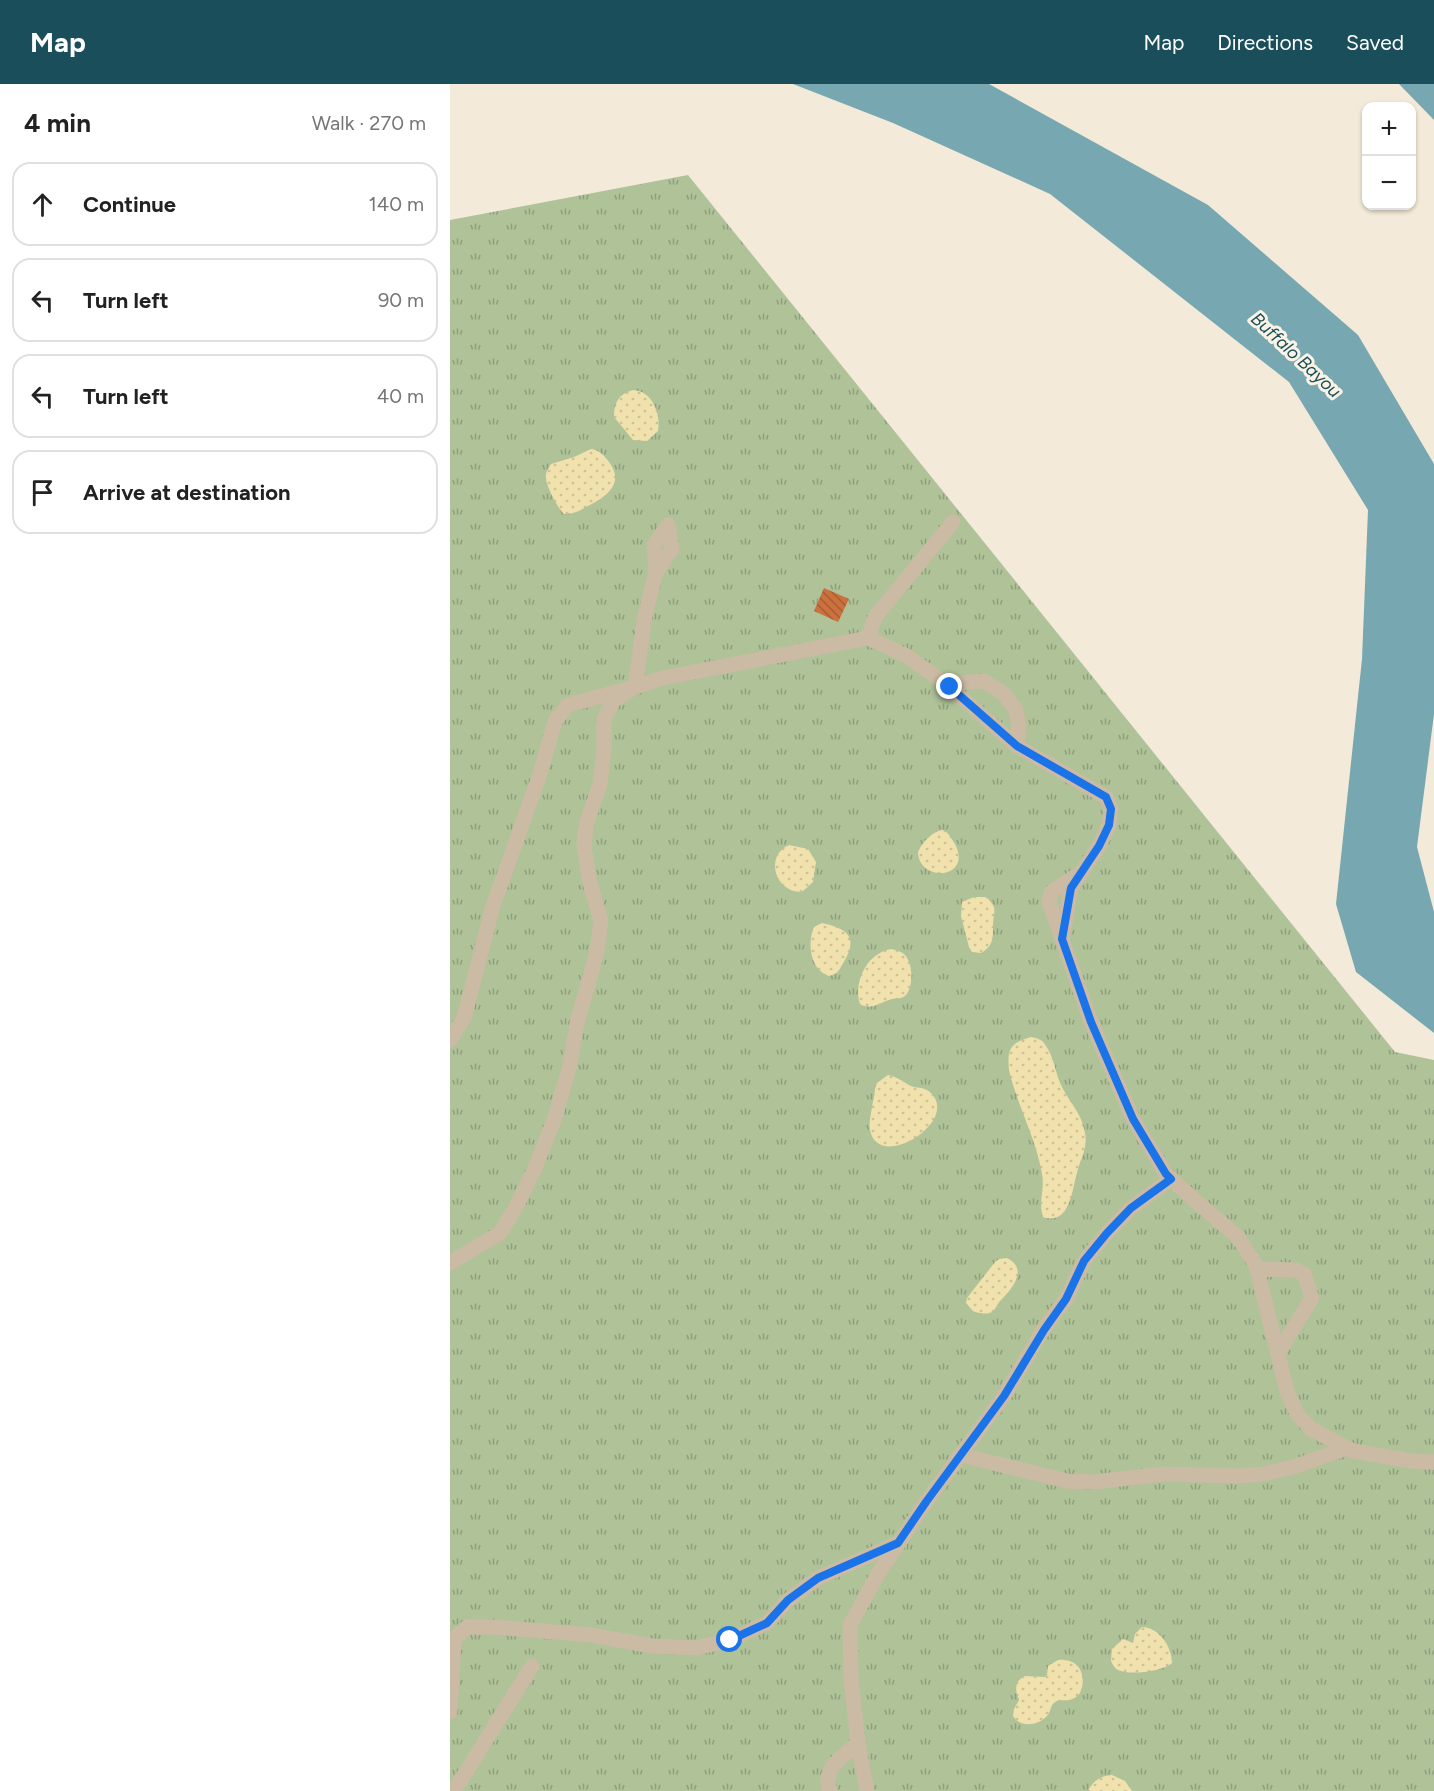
<!DOCTYPE html>
<meta charset="utf-8">
<style>
:root{--surface:#fff;--page:#f2f2f2;--text:#222;--muted:#767676;--line:#e0e0e0;--accent:#1a4e5a}
body{margin:0;font-family:Figtree,sans-serif;background:var(--page);color:var(--text)}
.controls{position:absolute;right:18px;top:18px;display:grid;overflow:hidden;border-radius:12px;box-shadow:0 2px 4px #0004}
.controls button{width:54px;height:54px;display:grid;place-items:center;padding:0;border:0;border-bottom:2px solid var(--line);background:var(--surface);color:var(--text);font:30px sans-serif}
.stop{position:absolute;width:18px;height:18px;margin:-14px;border:4px solid #1a73e8;border-radius:50%;background:#fff}
.stop.end{background:#1a73e8;border-color:#fff;box-shadow:0 2px 6px #0008}
.list{margin:0;padding:0;list-style:none}
h2{display:flex;justify-content:space-between;align-items:center;height:78px;margin:0;padding:0 24px;font-size:26px}
h2 small{font-size:20px;font-weight:400;color:var(--muted)}
.list li{display:grid;grid-template-columns:39px 1fr auto;gap:18px;align-items:center;box-sizing:border-box;height:84px;margin:0 12px 12px;padding:0 12px;border:2px solid var(--line);border-radius:18px}
.list b{display:block;font-size:22px;white-space:nowrap}
.list em{font-size:20px;font-style:normal;color:var(--muted)}
.icon{flex:none;width:33px;height:33px;fill:none;stroke:currentColor;stroke-width:2;stroke-linecap:round;stroke-linejoin:round}
.map{position:relative;flex:none;width:984px;height:1707px;overflow:hidden}
header{display:flex;align-items:center;gap:36px;box-sizing:border-box;height:84px;padding:0 30px;background:var(--accent);color:#fff}
header strong{font-size:28px}
nav{display:flex;gap:33px;margin-inline-start:auto;font-size:21px}
main{display:flex}
aside{flex:1;background:var(--surface)}
.map>svg:first-child{display:block}
.grass{fill:url(#grass-tufts)}
.sand{fill:url(#sand-dots)}
.water{fill:#77a7b1}
.building{fill:url(#building-back-hatch)}
.lines{fill:none;stroke-linecap:round;stroke-linejoin:round}
.lane{stroke:#cbbba4;stroke-width:15}
.route{stroke:#1a73e8;stroke-width:8}
.labels{text-anchor:middle;dominant-baseline:central;stroke-width:6;stroke-linejoin:round;paint-order:stroke}
.water-label{font-size:18px;font-style:italic;fill:#1a4e5a;stroke:#faf3e5}
</style>
<header>
<strong>Map</strong>
<nav><a>Map</a><a>Directions</a><a>Saved</a></nav>
</header>
<main>
<aside>
<h2>4 min<small>Walk · 270 m</small></h2>
<ul class="list">
<li><svg class="icon" aria-label="ahead" viewBox="0 0 24 24"><path d="M12 20V5M6 11l6-6 6 6"/></svg><div><b>Continue</b></div><em>140 m</em></li>
<li><svg class="icon" aria-label="left" viewBox="0 0 24 24"><path d="M17 20v-9H6M10 6l-5 5 5 5"/></svg><div><b>Turn left</b></div><em>90 m</em></li>
<li><svg class="icon" aria-label="left" viewBox="0 0 24 24"><path d="M17 20v-9H6M10 6l-5 5 5 5"/></svg><div><b>Turn left</b></div><em>40 m</em></li>
<li><svg class="icon" aria-label="arrive" viewBox="0 0 24 24"><path d="M6 21V4h12l-3 4 3 4H6"/></svg><div><b>Arrive at destination</b></div></li>
</ul>
</aside>
<div class="map">
<svg width="984" height="1707" viewBox="0 0 984 1707">
<defs>
<pattern id="grass-tufts" width="24" height="20" patternUnits="userSpaceOnUse" patternTransform="scale(1.5)"><rect width="24" height="20" fill="#afc298"/><path d="M3 7l-1-3M5 7V3M7 7l1-3M15 17l-1-3M17 17v-4M19 17l1-3" fill="none" stroke="#8f9e7c"/></pattern>
<pattern id="sand-dots" width="8" height="8" patternUnits="userSpaceOnUse" patternTransform="scale(1.5)"><rect width="8" height="8" fill="#f0e1ad"/><path d="M2 2h.1M6 6h.1" fill="none" stroke="#cec195" stroke-width="1.8" stroke-linecap="round"/></pattern>
<pattern id="building-back-hatch" width="6" height="6" patternUnits="userSpaceOnUse" patternTransform="scale(1.5)"><rect width="6" height="6" fill="#cc713e"/><path d="M-1 5l2 2M0 0l6 6M5-1l2 2" fill="none" stroke="#a65d34"/></pattern>
</defs>
<rect width="100%" height="100%" fill="#f3ead9"/>
<polygon class="grass" points="238,91 945,968 984,976 984,1707 0,1707 0,136"/>
<g class="sand">
<path d="M183,306C202,307 211,329 208,347L197,357L183,356L164,333C164,318 169,310 183,306Z"/>
<path d="M141,365C149,366 154,371 159,378C175,399 157,412 140,421C130,426 126,430 114,430C109,426 96,402 96,394C95,389 98,385 101,380L124,373Z"/>
<path d="M493,746C499,749 501,754 505,760C523,795 470,799 468,769C471,759 483,747 493,746Z"/>
<path d="M339,761L358,765L366,778L363,798L352,808C325,809 314,772 339,761Z"/>
<path d="M524,813H536C548,824 544,826 543,840C543,853 544,862 531,869L522,868L519,863L511,832L512,818Z"/>
<path d="M372,839C395,844 409,852 395,876C390,884 389,890 379,892C360,886 357,859 364,843Z"/>
<path d="M441,865C445,866 450,867 454,870C463,878 464,902 456,911C452,915 447,914 442,915C431,918 421,927 410,920C403,898 417,869 441,865Z"/>
<path d="M581,953C588,954 593,956 596,962C604,973 605,988 611,1001C619,1018 632,1029 635,1049C638,1065 630,1075 627,1089C622,1106 620,1142 593,1133C588,1118 595,1105 592,1090C586,1054 567,1021 559,986C557,965 560,959 581,953Z"/>
<path d="M438,991C447,993 452,997 459,1001C466,1005 473,1002 480,1008C512,1037 428,1089 420,1046C418,1038 424,1016 425,1005L427,999Z"/>
<path d="M557,1174C579,1185 562,1205 551,1216C547,1220 546,1225 542,1228C536,1231 528,1229 523,1227L516,1219L517,1214L545,1178L549,1175Z"/>
<path d="M692,1543C709,1543 722,1563 722,1579C714,1587 682,1591 671,1587C666,1586 663,1582 661,1577L662,1565L673,1555L683,1559L685,1550Z"/>
<path d="M608,1576C628,1574 638,1590 630,1609C619,1622 611,1612 604,1619C600,1622 601,1628 597,1632C588,1642 570,1644 563,1632L564,1625L569,1616C565,1606 564,1599 574,1592L595,1593L597,1591L598,1582Z"/>
<path d="M662,1691L675,1697L682,1707H638C642,1697 651,1692 662,1691Z"/>
</g>
<g class="water">
<polygon points="343,0 539,0 758,121 908,251 984,380 984,630 967,763 984,828 984,949 906,888 886,820 912,575 918,426 839,298 600,110 443,39"/>
<polygon points="949,0 984,0 984,36"/>
</g>
<polygon class="building" points="374,504 399,515 388,538 364,527"/>
<g class="lines">
<g class="lane">
<polyline points="418,554 457,572 496,600 567,662 656,713 661,725 659,741 649,762 621,804 613,851"/>
<polyline points="496,600 534,597 553,609 566,626 569,643 567,662"/>
<polyline points="632,788 601,808 599,818 641,938 683,1035 716,1090 750,1121 788,1153 806,1181 837,1307 847,1330 861,1345 903,1367 962,1377 984,1378"/>
<polyline points="0,956 14,934 43,822 89,693 105,637 118,621 185,603 195,531 206,488 204,461 218,441 222,465 206,488"/>
<polyline points="0,1179 50,1149 66,1123 85,1084 104,1036 119,985 127,939 146,872 151,837 140,799 134,762 136,741 150,700 154,665 154,636 163,617 185,603 213,594 418,554 425,533 503,438"/>
<polyline points="807,1185 846,1186 854,1190 862,1214 828,1269"/>
<polyline points="511,1371 617,1397 644,1398 714,1390 786,1392 813,1390 843,1383 897,1364"/>
<polyline points="0,1628 4,1555 17,1543 43,1543 142,1551 202,1562 246,1564 280,1556 317,1539 338,1516 368,1494 448,1459"/>
<polyline points="408,1659 417,1707"/>
<polyline points="4,1707 82,1582"/>
<path d="M380,1707C371,1685 393,1672 408,1659L401,1594L400,1541L428,1490L476,1418L554,1312L593,1246L616,1215L634,1177L657,1149L681,1124L721,1095"/>
</g>
</g>
<g class="lines">
<polyline class="route" points="280,1556 317,1539 338,1516 368,1494 448,1459 476,1418 554,1312 594,1246 616,1215 634,1177 657,1149 681,1124 721,1095 716,1090 683,1035 641,938 612,855 621,804 649,762 659,741 661,725 656,713 567,662 500,603"/>
</g>
<g class="labels">
<g class="water-label">
<text transform="translate(846 271) rotate(43)">Buffalo Bayou</text>
</g>
</g>
</svg>
<div class="controls">
<button>+</button>
<button>−</button>
</div>
<div class="stop" style="left:280px;top:1556px"></div>
<div class="stop end" style="left:500px;top:603px"></div>
</div>
</main>
